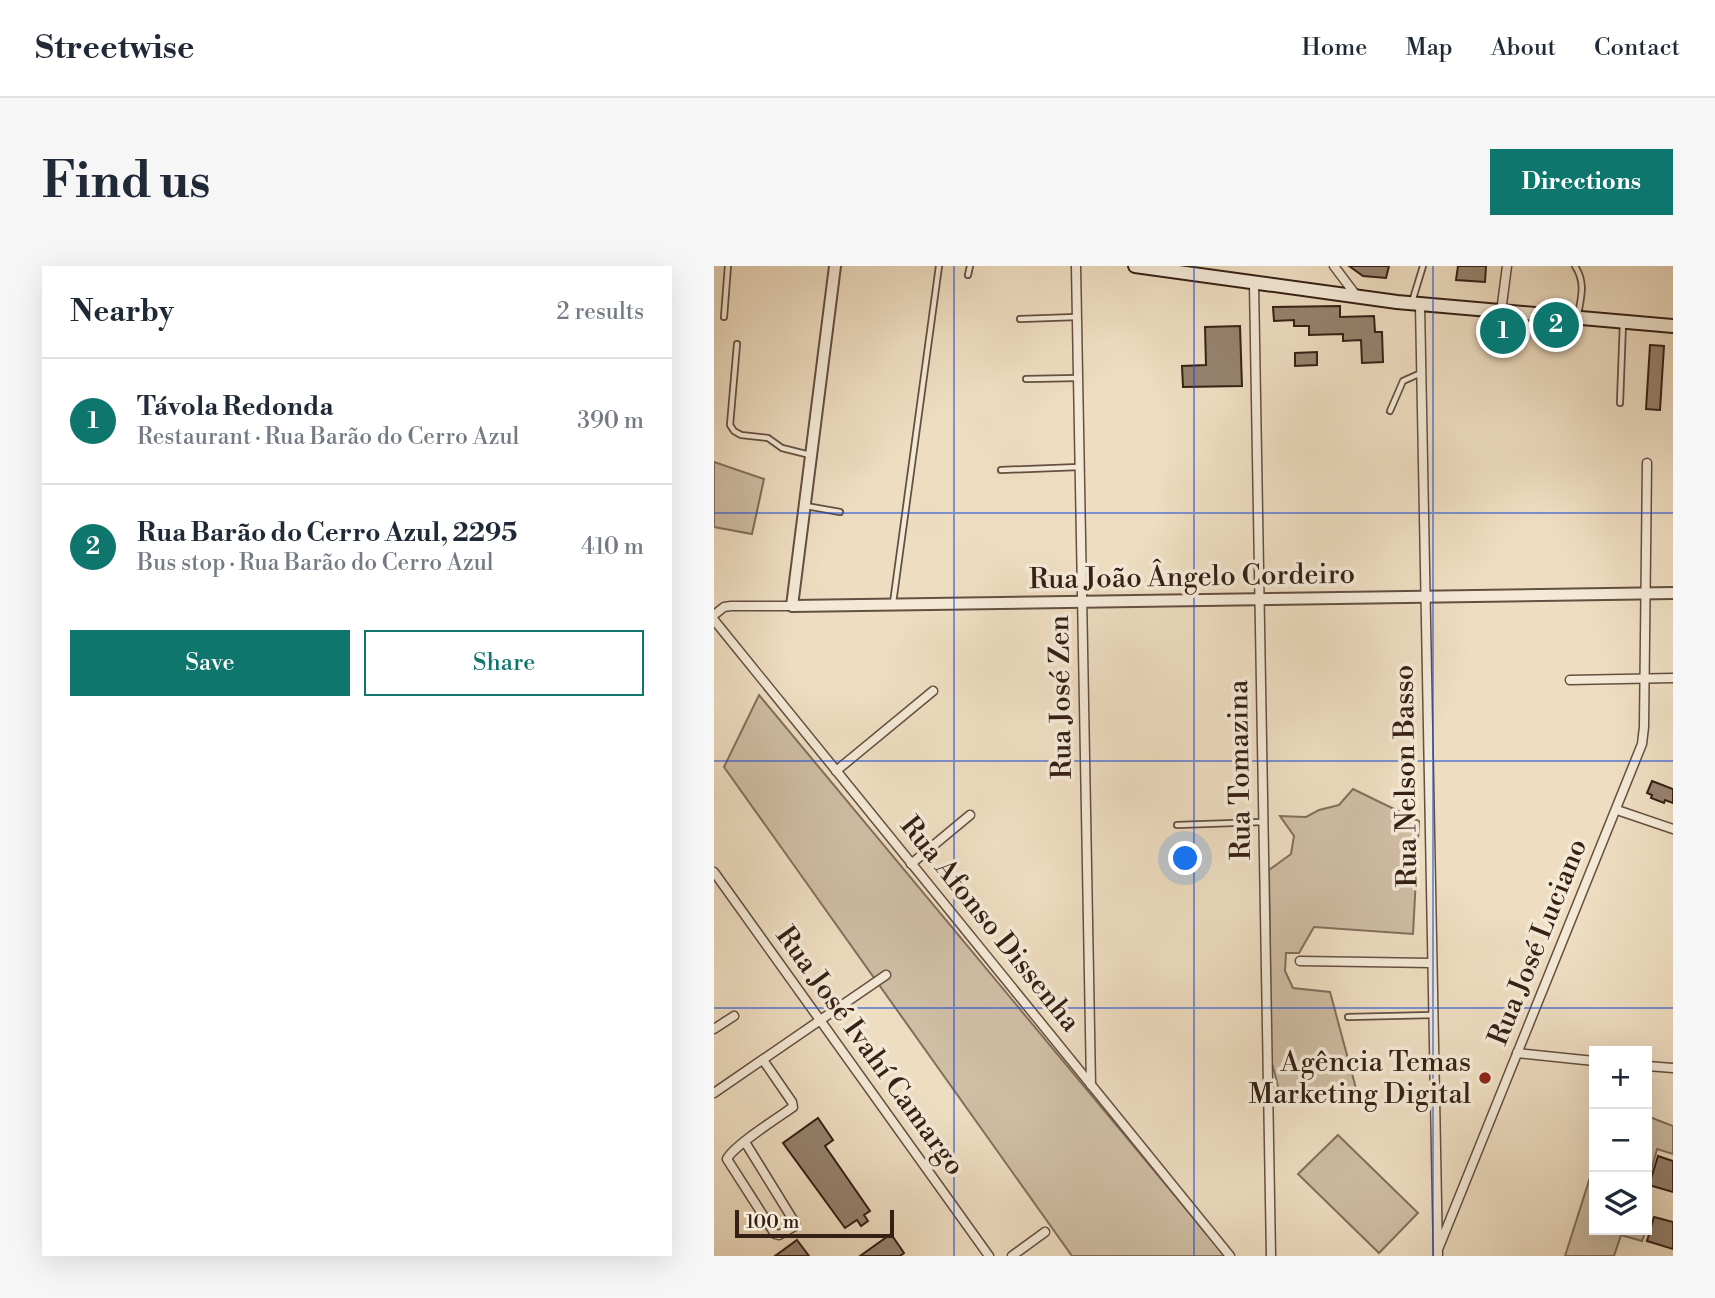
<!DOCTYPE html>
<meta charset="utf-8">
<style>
:root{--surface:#fff;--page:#f6f6f7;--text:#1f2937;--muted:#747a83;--line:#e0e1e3;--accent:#0f766e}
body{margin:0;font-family:"Libre Bodoni",serif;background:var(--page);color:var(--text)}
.controls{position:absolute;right:21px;bottom:21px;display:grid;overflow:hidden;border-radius:0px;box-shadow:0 7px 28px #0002}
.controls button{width:63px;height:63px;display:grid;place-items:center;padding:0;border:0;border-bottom:2px solid var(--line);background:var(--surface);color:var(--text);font:35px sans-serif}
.scale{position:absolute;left:21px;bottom:18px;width:159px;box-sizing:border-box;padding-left:7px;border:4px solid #362015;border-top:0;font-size:19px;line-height:24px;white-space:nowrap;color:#362015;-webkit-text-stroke:5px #f4e9d7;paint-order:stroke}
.you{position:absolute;left:472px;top:593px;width:24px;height:24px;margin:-18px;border:5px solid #fff;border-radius:50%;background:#1a73e8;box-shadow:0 0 0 10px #1a73e833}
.badge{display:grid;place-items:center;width:46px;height:46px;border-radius:50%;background:var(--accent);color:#fff;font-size:23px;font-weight:700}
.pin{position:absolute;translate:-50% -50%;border:4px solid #fff;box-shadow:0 2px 7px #0006}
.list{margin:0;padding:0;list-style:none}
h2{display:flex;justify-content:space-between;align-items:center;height:91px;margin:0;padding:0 28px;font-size:30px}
h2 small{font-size:23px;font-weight:400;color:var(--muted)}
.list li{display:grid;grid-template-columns:46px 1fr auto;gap:21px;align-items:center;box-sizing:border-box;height:126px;padding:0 28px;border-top:2px solid var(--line)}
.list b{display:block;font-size:26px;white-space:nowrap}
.list p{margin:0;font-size:23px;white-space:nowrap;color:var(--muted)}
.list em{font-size:23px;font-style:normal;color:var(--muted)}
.actions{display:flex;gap:14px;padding:21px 28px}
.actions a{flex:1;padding:16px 0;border:2px solid var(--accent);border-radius:0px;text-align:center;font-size:24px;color:var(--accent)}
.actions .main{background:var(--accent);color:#fff}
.icon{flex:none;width:38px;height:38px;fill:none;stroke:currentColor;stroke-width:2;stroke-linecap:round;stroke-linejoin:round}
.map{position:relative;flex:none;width:959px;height:990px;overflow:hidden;border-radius:0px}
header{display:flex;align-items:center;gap:42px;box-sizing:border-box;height:98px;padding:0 35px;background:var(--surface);border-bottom:2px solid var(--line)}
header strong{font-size:33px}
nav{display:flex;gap:38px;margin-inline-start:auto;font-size:24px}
.intro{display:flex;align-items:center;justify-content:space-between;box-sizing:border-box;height:168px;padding:0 42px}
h1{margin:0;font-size:49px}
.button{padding:18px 32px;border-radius:0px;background:var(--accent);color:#fff;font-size:24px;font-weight:700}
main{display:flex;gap:42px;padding:0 42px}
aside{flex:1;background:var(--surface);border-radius:0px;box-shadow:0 7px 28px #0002}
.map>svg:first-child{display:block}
.green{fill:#cfbda4;stroke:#826e5c;stroke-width:2}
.building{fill:#96826e;stroke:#362015;stroke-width:2}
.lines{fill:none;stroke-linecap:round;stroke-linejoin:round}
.service-casing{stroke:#644f40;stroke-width:8}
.minor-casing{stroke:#644f40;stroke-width:11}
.tertiary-casing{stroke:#644f40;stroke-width:14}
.secondary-casing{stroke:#362015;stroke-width:16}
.service{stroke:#f4e9d7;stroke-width:4.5}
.minor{stroke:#f4e9d7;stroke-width:8}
.tertiary{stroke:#f4e9d7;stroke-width:10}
.secondary{stroke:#f4e9d7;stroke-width:12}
.grid{fill:none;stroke:#1d4ed8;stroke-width:2;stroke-opacity:0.55}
.poi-dot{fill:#8f2418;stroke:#f4e9d7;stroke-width:2.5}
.labels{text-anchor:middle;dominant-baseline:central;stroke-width:7;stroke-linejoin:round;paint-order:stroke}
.street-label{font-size:28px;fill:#362015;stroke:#f4e9d7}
.poi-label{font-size:28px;fill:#362015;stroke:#f4e9d7;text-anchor:end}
</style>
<header>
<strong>Streetwise</strong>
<nav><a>Home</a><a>Map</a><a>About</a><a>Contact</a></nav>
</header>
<div class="intro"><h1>Find us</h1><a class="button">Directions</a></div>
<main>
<aside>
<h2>Nearby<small>2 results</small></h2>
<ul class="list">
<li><span class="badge">1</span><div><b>Távola Redonda</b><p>Restaurant · Rua Barão do Cerro Azul</p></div><em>390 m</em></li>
<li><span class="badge">2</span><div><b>Rua Barão do Cerro Azul, 2295</b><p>Bus stop · Rua Barão do Cerro Azul</p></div><em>410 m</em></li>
</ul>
<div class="actions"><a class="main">Save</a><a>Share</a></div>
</aside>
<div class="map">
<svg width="959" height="990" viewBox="0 0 959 990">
<rect width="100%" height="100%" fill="#eeddc1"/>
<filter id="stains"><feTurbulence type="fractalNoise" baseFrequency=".00286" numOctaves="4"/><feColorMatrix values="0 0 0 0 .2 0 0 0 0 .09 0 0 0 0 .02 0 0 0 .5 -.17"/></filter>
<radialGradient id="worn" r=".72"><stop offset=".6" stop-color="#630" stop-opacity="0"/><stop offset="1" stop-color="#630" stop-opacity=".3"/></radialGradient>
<g class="green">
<polygon points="0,196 50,213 38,268 0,261"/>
<polygon points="45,429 511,990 358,990 10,501"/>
<polygon points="639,523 705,555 699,668 600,661 585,687 572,687 571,705 579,722 616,726 643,826 567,832 557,793 555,604 577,588 580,570 566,550 592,551 605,544 625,539"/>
<polygon points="933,850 959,860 959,888 943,883 933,921"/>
<polygon points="624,869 704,947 665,987 584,908"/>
<polygon points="880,899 880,964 932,964 928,975 907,969 900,990 851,990"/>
</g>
<g class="building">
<polygon points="635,0 675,0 672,12 649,10"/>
<polygon points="744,0 772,0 771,16 742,14"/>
<polygon points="626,40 626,51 660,50 661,66 668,66 669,96 648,97 647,74 629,75 629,68 595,69 595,60 580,60 580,54 560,55 559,41"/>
<polygon points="526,60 528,120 469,121 468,100 492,99 491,61"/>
<polygon points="936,79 950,80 946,144 932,143"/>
<polygon points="603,86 603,99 581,100 581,87"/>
<polygon points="938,515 959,523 959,537 951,534 950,537 937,532 938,529 933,527"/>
<polygon points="104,852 119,874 111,880 156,945 150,949 154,955 147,960 143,954 131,962 69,877"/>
<polygon points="944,890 959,895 959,926 935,919"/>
<polygon points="940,951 959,956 959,983 933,975"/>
<polygon points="177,968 190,987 186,990 146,990"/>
<polygon points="83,974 95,990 61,990"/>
</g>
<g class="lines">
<g class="service-casing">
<g id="service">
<path d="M861,0C872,17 867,31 864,49"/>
<polyline points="254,9 256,0"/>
<polyline points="698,36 709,0"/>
<polyline points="10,51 14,0"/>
<polyline points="306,53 362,51"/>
<polyline points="23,78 16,159 20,165 27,169 54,172 68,182 96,189"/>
<polyline points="312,113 363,112"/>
<polyline points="906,137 909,56"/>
<polyline points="676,145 689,115 707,107"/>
<polyline points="287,204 365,201"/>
<polyline points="92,240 126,246"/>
<polyline points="179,337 225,0"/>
<polyline points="463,559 548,556"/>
<polyline points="634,751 719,749"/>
</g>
</g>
<g class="minor-casing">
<g id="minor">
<polyline points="362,0 377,819"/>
<polyline points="620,0 644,32"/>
<polyline points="540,18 557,990"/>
<polyline points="706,38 724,990"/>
<polyline points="787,46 793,0"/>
<polyline points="0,349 10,341 17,340 78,340"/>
<polyline points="0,354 516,990"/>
<polyline points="856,414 959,412"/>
<polyline points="122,505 219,425"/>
<polyline points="903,544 959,563"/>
<polyline points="197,598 256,549"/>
<polyline points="0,606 275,990"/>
<polyline points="586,695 718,697"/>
<polyline points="0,763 20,750"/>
<polyline points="803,787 880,795"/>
<polyline points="933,800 959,802"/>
<polyline points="0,827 172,709"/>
<path d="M31,876L81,957V960L65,969L61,968L13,893C19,880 65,851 79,841L78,836L49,794"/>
<polyline points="725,981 928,478 930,461 933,197"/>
<polyline points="298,990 331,966"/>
</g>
</g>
<g class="tertiary-casing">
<polyline id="tertiary" points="121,0 78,340 959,327"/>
</g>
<g class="secondary-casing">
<polyline id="secondary" points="421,0 683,36 959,60"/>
</g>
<use href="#service" class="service"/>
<use href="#minor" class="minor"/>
<use href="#tertiary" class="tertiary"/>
<use href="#secondary" class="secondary"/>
</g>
<path class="grid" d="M240,0V990M480,0V990M719,0V990M0,247H959M0,495H959M0,742H959"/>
<circle class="poi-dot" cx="771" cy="812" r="7"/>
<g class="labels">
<g class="street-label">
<text transform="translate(478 311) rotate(-1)">Rua João Ângelo Cordeiro</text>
<text transform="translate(347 431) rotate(-91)">Rua José Zen</text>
<text transform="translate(526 504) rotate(-91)">Rua Tomazina</text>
<text transform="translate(692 510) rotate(-91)">Rua Nelson Basso</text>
<text transform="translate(276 658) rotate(51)">Rua Afonso Dissenha</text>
<text transform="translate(824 676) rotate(-68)">Rua José Luciano</text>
<text transform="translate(156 785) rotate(54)">Rua José Ivahí Camargo</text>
</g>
<g class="poi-label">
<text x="757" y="796">Agência Temas<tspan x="757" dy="32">Marketing Digital</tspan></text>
</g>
</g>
<rect width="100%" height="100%" filter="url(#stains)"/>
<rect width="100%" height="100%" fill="url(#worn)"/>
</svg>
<div class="controls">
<button>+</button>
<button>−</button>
<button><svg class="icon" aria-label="layers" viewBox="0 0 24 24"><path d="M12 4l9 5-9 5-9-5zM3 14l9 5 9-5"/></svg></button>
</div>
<div class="scale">100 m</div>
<div class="you"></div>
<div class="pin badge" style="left:789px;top:65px">1</div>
<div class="pin badge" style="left:842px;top:59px">2</div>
</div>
</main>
